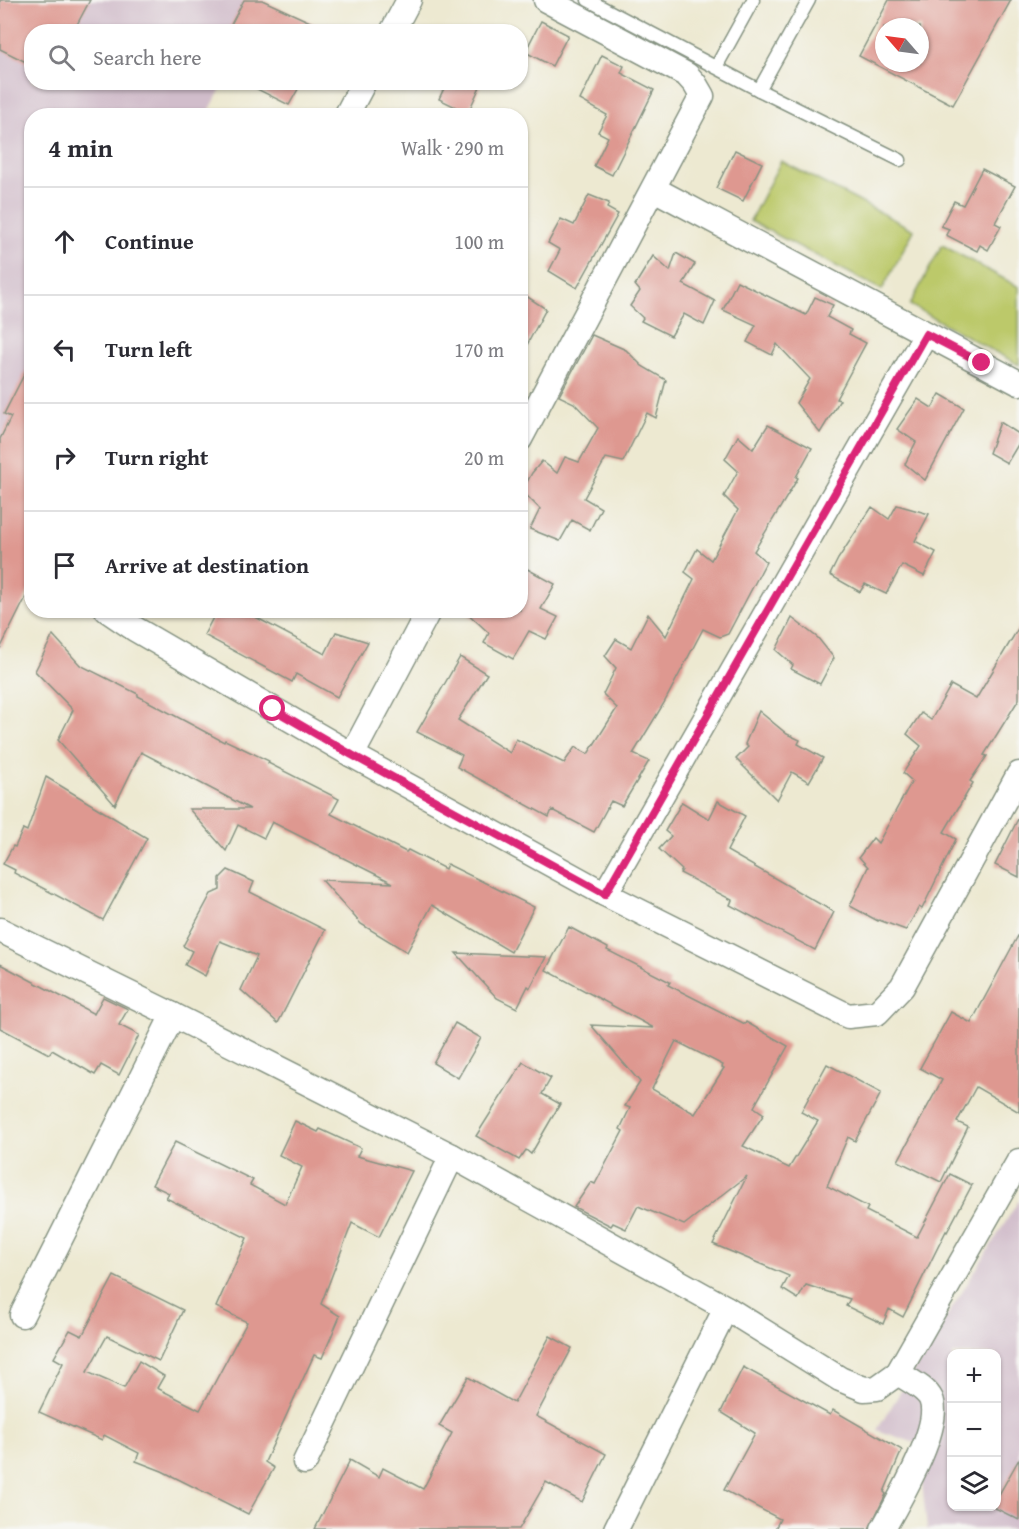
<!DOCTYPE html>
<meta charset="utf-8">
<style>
:root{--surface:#fff;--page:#f2f2f3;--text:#2b2b33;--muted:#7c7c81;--line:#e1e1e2}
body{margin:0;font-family:"Gentium Book Plus",serif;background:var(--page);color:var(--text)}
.controls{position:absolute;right:18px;bottom:18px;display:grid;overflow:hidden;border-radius:12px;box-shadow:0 2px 4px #0004}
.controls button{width:54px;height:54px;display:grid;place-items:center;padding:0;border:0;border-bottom:2px solid var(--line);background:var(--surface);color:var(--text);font:30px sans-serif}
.compass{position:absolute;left:875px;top:18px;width:54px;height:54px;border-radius:50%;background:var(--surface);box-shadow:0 2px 4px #0004;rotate:298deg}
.stop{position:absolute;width:18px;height:18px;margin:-14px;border:4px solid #db2777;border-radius:50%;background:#fff}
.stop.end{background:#db2777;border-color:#fff;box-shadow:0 2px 6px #0008}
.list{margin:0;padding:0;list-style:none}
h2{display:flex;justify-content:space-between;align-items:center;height:78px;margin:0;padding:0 24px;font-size:26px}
h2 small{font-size:20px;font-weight:400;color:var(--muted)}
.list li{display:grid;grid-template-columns:39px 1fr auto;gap:18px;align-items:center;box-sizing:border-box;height:108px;padding:0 24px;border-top:2px solid var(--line)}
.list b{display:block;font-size:22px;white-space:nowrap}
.list em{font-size:20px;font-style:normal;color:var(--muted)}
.icon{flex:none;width:33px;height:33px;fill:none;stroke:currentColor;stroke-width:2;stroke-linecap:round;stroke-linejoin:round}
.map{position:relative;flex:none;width:1019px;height:1529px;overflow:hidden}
.search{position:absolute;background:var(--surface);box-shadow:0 2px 4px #0004;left:24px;top:24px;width:504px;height:66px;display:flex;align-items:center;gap:15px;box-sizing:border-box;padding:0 21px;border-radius:24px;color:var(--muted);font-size:22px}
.panel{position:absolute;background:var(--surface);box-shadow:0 2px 4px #0004;left:24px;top:108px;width:504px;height:510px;border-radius:24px}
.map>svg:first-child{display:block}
.industrial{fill:#d1bdcb;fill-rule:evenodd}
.green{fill:#bcc96a;stroke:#6e834f;stroke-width:1.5}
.building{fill:#de9890;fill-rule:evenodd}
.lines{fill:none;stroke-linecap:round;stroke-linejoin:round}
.service-casing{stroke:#869382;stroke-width:15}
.minor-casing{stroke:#869382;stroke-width:27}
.service{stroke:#fff;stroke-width:12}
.minor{stroke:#fff;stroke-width:24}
.route{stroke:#db2777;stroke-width:8}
</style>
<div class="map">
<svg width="1019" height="1529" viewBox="0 0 1019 1529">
<rect width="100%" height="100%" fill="#f6f6f2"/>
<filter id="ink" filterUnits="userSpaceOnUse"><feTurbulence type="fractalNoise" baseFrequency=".0167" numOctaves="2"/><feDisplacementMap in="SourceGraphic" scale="12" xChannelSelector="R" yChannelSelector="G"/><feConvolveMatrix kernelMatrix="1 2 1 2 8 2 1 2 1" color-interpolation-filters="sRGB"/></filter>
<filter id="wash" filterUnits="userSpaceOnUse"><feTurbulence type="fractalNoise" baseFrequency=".008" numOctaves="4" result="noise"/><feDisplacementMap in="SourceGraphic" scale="24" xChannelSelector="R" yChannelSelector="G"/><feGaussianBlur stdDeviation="1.35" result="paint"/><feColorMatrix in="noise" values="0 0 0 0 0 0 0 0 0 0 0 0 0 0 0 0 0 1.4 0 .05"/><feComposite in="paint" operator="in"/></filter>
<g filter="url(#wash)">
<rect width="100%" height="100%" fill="#ede9d1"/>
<g class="industrial">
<polygon points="0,0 265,0 249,31 32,32 32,82 224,83 207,115 32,116 31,452 0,514"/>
<path d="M1019,1200V1529H927L918,1444L877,1430ZM952,1354H996V1506H952Z"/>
</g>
<g class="green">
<polygon points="781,161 914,230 882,290 750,221"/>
<polygon points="942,245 1019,287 1019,365 910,305"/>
</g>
<g id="blocks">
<g class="building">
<polygon points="0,0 90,0 73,32 32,32 32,65 0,49"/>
<polygon points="244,0 262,0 332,32 227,32"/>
<path d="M889,0H1011L953,105L859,56ZM884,27H920V63H884Z"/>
<polygon points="541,21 568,35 552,66 525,52"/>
<polygon points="602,55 624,66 621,73 654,90 612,175 594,166 608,137 598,132 607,115 580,100"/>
<polygon points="243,82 302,82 289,105"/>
<polygon points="447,82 482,82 468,113 439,99"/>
<polygon points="735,150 762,163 743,201 716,188"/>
<polygon points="982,169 1015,186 995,223 1001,226 988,250 980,245 977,251 946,235 949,229 941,226 954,201 963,205"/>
<polygon points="589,195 609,203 607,208 618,214 577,288 549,271 560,250 548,243 561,219 574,225"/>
<polygon points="676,253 695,264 683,284 715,301 704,325 684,314 671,336 641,321 643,318 630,306 640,291 635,285 653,256 670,271"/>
<polygon points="737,281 806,315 815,297 833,305 827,317 851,330 849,334 866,343 836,399 840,400 820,433 796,403 810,379 777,344 772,355 747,342 756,325 723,310"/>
<polygon points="520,292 546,309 520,358"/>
<polygon points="592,335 626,350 642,366 666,380 656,418 647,413 623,462 606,458 584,498 601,508 590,530 572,520 560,541 530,529 540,509 522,491 532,473 542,461 557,473 565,457 579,462 598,428 574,403 559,396"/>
<polygon points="32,359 32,585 0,649 0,439 11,417 4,414"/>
<polygon points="940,394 964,408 925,480 905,464 916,442 897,429 918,399 932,408"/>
<polygon points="1000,422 1019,434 1019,443 1007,463 989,453"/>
<polygon points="768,425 812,448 796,477 798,478 754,551 766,562 728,634 720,637 703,629 664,703 633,754 649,761 622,806 611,801 594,832 552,810 549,817 457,767 462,755 417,732 460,657 487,674 458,720 510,753 516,739 564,763 575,747 588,754 617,708 603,694 616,668 605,656 616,639 631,648 648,614 666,636 694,579 685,572 697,549 711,560 738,510 724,496 738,471 725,459 738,436 753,449"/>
<polygon points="897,505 929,514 915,541 936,552 924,576 902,565 886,594 865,584 860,592 830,575 838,559 872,507 889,519"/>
<polygon points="520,565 555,584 541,609 558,617 546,639 529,631 513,659 484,643 489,633 464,610 520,610"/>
<polygon points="217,610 242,610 325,654 336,632 368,642 337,697 296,674 292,682 204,635"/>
<polygon points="792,618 818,638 834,658 820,684 791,669 793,665 776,650"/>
<polygon points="1019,627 1019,699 984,755 987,756 970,781 973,783 944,832 956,839 922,909 919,907 906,930 879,920 878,921 850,906 868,867 859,857 873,838 878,843 912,781 903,773 921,746 907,734 921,713 931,720 951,685 976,699"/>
<polygon points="53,635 80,665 138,694 138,696 224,742 225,740 269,761 268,763 339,799 331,814 406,852 408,850 445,869 447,864 534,907 511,952 432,905 407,952 361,924 322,880 393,883 272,822 264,838 238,825 226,851 189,809 250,809 141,752 115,805 58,740 73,710 35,671"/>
<polygon points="759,711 787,734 800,740 798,744 823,758 809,782 792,772 777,800 736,759 748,747 745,744"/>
<polygon points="46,777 147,838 103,920 14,873 15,870 3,864 13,846 15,847 23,829 27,831"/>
<polygon points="718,801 745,816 727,851 834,912 815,950 730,905 732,900 680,873 682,870 659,849 671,836 665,831 682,802 709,819"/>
<polygon points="1019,817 1019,877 995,865"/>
<polygon points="228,870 254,882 250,892 325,930 278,1023 241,990 257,956 220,941 205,976 185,965 192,951 183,946 211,894 220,890 220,878"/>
<path d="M569,927L608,948L607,950L670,982L668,985L745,1024L746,1022L788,1046L754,1107L764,1114L743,1146L789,1168L818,1121L801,1112L827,1064L881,1093L855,1141L848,1137L827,1186L868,1207L866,1211L917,1237L950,1174L972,1185L947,1232L946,1231L903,1317L889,1309L883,1324L846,1306L850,1299L806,1285L798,1299L782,1289L789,1276L713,1244L747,1176L684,1225L638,1206L626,1229L613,1223L611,1226L574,1207L591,1182L595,1184L623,1131L620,1129L630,1108L625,1106L640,1082L591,1025L654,1028L546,970ZM676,1041L723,1065L722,1067L724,1068L695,1114L652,1089Z"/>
<polygon points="1019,934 1019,1112 976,1087 957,1122 968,1127 941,1182 898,1161 942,1080 920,1068 951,1012 971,1023"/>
<polygon points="456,953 546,957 530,988 528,986 517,1008 497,998"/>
<polygon points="0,964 94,1014 103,997 128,1009 119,1025 139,1035 119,1075 101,1065 95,1075 52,1050 49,1054 0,1028"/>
<polygon points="455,1023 481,1038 458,1078 433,1063"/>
<polygon points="523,1062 551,1078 542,1094 560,1104 531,1154 526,1150 519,1160 476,1136"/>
<polygon points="295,1121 318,1132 320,1129 361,1148 357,1156 412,1171 379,1237 352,1223 321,1304 340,1316 322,1358 314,1355 265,1462 274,1468 248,1514 162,1471 136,1461 139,1453 104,1435 102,1440 39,1412 63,1363 54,1358 70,1330 82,1336 114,1276 183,1310 159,1361 107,1336 87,1372 124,1388 139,1361 164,1376 157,1388 200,1410 247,1322 216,1307 247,1238 166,1198 169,1193 152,1185 175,1142 253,1180 250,1185 285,1204 302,1167 279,1155"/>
<polygon points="550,1336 572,1348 536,1416 606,1454 582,1502 546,1482 519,1529 315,1529 350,1460 379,1477 383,1468 423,1489 452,1433 439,1426 468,1377 514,1403"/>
<polygon points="743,1367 830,1415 833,1410 902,1450 884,1492 886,1494 869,1529 775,1529 780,1519 724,1490 755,1433 721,1412"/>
<polygon points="1019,1459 1019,1520 993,1507 996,1506 996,1500"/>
</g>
</g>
</g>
<g filter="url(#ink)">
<use href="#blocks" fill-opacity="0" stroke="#869382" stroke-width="1.5"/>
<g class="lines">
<g class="service-casing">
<g id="service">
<polyline points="588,0 759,90 900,160"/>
<polyline points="716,67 753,0"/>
<polyline points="759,90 809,0"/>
</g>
</g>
<g class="minor-casing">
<g id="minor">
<polyline points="392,32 409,0"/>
<polyline points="346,116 364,82"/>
<polyline points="654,189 1019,383"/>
<polyline points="520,439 702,96 695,84 687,75 546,0"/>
<polyline points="107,610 135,629 352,755 605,894 848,1016 877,1013 902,987 1019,774"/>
<polyline points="352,755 429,610"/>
<polyline points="605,894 926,334"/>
<polyline points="0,930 173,1015 452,1156 726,1308 840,1379 864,1389 877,1388 898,1373 1019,1161"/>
<polyline points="22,1315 173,1015"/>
<polyline points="305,1462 452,1156"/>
<polyline points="616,1529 726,1308"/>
<path d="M883,1529C897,1503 943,1427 931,1399C926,1388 908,1380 898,1373"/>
</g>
</g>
<use href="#service" class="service"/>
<use href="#minor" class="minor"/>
</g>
</g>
<g class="lines" filter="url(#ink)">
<polyline class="route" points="273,709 352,755 605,894 926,334 982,363"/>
</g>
</svg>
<div class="controls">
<button>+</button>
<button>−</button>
<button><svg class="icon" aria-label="layers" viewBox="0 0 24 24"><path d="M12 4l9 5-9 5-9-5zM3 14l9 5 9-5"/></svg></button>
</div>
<svg class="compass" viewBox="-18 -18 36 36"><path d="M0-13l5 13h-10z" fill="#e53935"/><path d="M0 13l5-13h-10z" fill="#7c7c81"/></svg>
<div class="stop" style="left:273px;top:709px"></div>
<div class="stop end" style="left:982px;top:363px"></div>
<div class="search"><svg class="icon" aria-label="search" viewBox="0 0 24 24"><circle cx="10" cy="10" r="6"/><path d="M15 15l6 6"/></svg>Search here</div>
<section class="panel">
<h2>4 min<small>Walk · 290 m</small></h2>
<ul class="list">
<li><svg class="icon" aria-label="ahead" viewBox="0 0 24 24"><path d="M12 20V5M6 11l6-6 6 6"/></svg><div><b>Continue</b></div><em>100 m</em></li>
<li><svg class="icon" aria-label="left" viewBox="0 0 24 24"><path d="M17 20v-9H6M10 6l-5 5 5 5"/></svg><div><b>Turn left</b></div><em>170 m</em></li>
<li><svg class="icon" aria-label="right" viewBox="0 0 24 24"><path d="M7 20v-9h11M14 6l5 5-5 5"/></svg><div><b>Turn right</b></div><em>20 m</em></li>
<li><svg class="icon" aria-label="arrive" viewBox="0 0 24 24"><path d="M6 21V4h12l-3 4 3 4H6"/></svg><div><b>Arrive at destination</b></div></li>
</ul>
</section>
</div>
